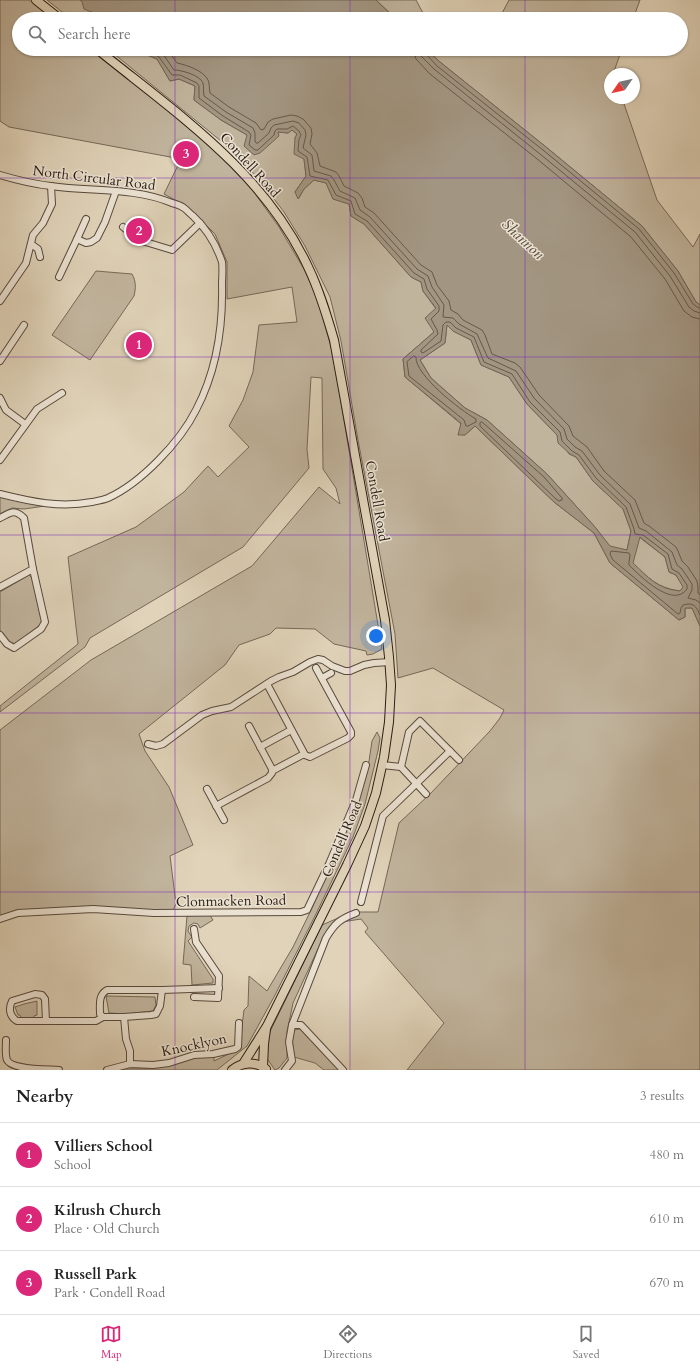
<!DOCTYPE html>
<meta charset="utf-8">
<style>
:root{--surface:#fff;--page:#f2f2f2;--text:#222;--muted:#767676;--line:#e0e0e0;--accent:#db2777}
body{margin:0;font-family:Cardo,serif;background:var(--page);color:var(--text)}
.compass{position:absolute;left:604px;top:68px;width:36px;height:36px;border-radius:50%;background:var(--surface);box-shadow:0 1px 3px #0004;rotate:236deg}
.you{position:absolute;left:376px;top:636px;width:14px;height:14px;margin:-10px;border:3px solid #fff;border-radius:50%;background:#1a73e8;box-shadow:0 0 0 6px #1a73e833}
.badge{display:grid;place-items:center;width:26px;height:26px;border-radius:50%;background:var(--accent);color:#fff;font-size:13px;font-weight:700}
.pin{position:absolute;translate:-50% -50%;border:2px solid #fff;box-shadow:0 1px 4px #0006}
.list{margin:0;padding:0;list-style:none}
h2{display:flex;justify-content:space-between;align-items:center;height:52px;margin:0;padding:0 16px;font-size:17px}
h2 small{font-size:13px;font-weight:400;color:var(--muted)}
.list li{display:grid;grid-template-columns:26px 1fr auto;gap:12px;align-items:center;box-sizing:border-box;height:64px;padding:0 16px;border-top:1px solid var(--line)}
.list b{display:block;font-size:15px;white-space:nowrap}
.list p{margin:0;font-size:13px;white-space:nowrap;color:var(--muted)}
.list em{font-size:13px;font-style:normal;color:var(--muted)}
.icon{flex:none;width:22px;height:22px;fill:none;stroke:currentColor;stroke-width:2;stroke-linecap:round;stroke-linejoin:round}
.map{position:relative;flex:none;width:700px;height:1070px;overflow:hidden}
.search{position:absolute;background:var(--surface);box-shadow:0 1px 3px #0004;left:12px;right:12px;top:12px;height:44px;display:flex;align-items:center;gap:10px;box-sizing:border-box;padding:0 14px;border-radius:22px;color:var(--muted);font-size:15px}
.sheet{height:244px;background:var(--surface)}
nav{display:flex;justify-content:space-around;align-items:center;box-sizing:border-box;height:56px;border-top:1px solid var(--line);background:var(--surface);font-size:11px;color:var(--muted)}
nav a{display:grid;justify-items:center;gap:2px}
nav .on{color:var(--accent)}
.map>svg:first-child{display:block}
.green{fill:#c1b49d;stroke:#766858}
.water{fill:#a29581;stroke:#726555;fill-rule:evenodd}
.lines{fill:none;stroke-linecap:round;stroke-linejoin:round}
.shore{stroke:#66594a;stroke-width:1}
.minor-casing{stroke:#584a3d;stroke-width:8}
.major-casing{stroke:#2a1d14;stroke-width:10}
.minor{stroke:#ebe2d2;stroke-width:6}
.major{stroke:#e0d3b9;stroke-width:8}
.grid{fill:none;stroke:#7b2cbf;stroke-width:1;stroke-opacity:0.55}
.labels{text-anchor:middle;dominant-baseline:central;stroke-width:3;stroke-linejoin:round;paint-order:stroke}
.street-label{font-size:14px;fill:#2a1d14;stroke:#ebe2d2}
.water-label{font-size:15px;font-style:italic;fill:#54473a;stroke:#ebe2d2}
</style>
<div class="map">
<svg width="700" height="1070" viewBox="0 0 700 1070">
<rect width="100%" height="100%" fill="#e0d3b9"/>
<filter id="stains"><feTurbulence type="fractalNoise" baseFrequency=".005" numOctaves="4"/><feColorMatrix values="0 0 0 0 .2 0 0 0 0 .09 0 0 0 0 .02 0 0 0 .5 -.17"/></filter>
<radialGradient id="worn" r=".72"><stop offset=".6" stop-color="#630" stop-opacity="0"/><stop offset="1" stop-color="#630" stop-opacity=".3"/></radialGradient>
<g class="green">
<polygon points="0,0 29,0 53,19 19,19 19,49 90,49 191,128 213,149 248,184 279,227 304,269 317,298 333,354 382,649 373,654 367,655 366,651 334,644 315,629 276,628 270,634 239,645 225,665 139,734 145,751 169,787 193,845 170,856 176,904 173,910 18,911 0,919 0,730 91,660 252,566 319,487 340,504 336,488 323,469 322,378 311,377 307,449 309,468 243,547 90,638 85,647 0,712 0,706 78,644 68,557 136,527 184,492 208,466 218,477 249,447 229,426 243,400 253,372 259,325 297,322 292,287 227,299 227,262 215,234 200,219 179,202 164,194 181,159 9,127 0,121"/>
<polygon points="47,0 80,0 109,19 71,19"/>
<polygon points="376,0 416,0 423,13 436,19 396,19"/>
<polygon points="509,0 640,0 633,19 499,19"/>
<polygon points="108,49 139,49 145,54 157,59 170,81 179,79 195,86 194,100 221,120 247,135 260,153 278,132 288,133 292,130 297,134 295,138 304,159 306,176 295,192 299,198 304,189 314,180 326,183 333,199 349,204 351,216 364,224 411,277 421,282 423,291 436,309 434,332 403,359 405,377 461,424 459,434 465,435 475,426 554,502 594,533 610,563 679,620 685,617 685,608 692,608 700,626 700,1070 407,1070 444,1023 365,932 368,928 361,919 335,923 323,938 293,1003 287,1032 287,1058 279,1068 275,1070 266,1057 265,1042 322,925 352,912 378,912 399,823 431,793 490,731 500,718 504,710 433,668 398,678 395,634 358,440 341,341 330,297 305,246 284,212 261,182 243,162 221,141"/>
<polygon points="426,49 622,49 613,74 610,74 610,98 622,98 657,200 693,247 700,234 700,305 696,302 678,271 642,226 546,147 440,62"/>
<path d="M96,271L132,274C136,281 136,288 134,296L90,360L52,335Z"/>
<polygon points="447,324 453,331 471,340 481,365 509,377 527,404 557,435 569,454 576,457 593,481 623,509 631,531 627,550 610,547 595,527 547,474 487,420 465,408 431,378 420,360 445,343"/>
<polygon points="0,497 45,506 24,509 12,508 0,514"/>
<path d="M639,537L665,557L669,572L676,575L684,587L680,591C657,588 649,578 632,563Z"/>
<polygon points="29,575 33,579 42,620 40,625 15,644 9,642 0,630 0,592"/>
<polygon points="377,732 380,738 378,751 365,804 353,837 315,916 274,997 247,1046 217,1070 119,1070 126,1068 150,1068 174,1064 195,1057 214,1055 214,1061 239,1049 244,1010 248,1006 249,976 267,991 293,947 313,906 338,838 369,761 372,741"/>
<polygon points="209,914 213,920 200,928 198,924 194,923 189,926 188,931 192,937 188,941 213,979 213,983 192,985 191,965 183,964 187,916"/>
<polygon points="106,996 155,997 156,1005 153,1011 126,1014 109,1013"/>
<polygon points="37,1001 37,1015 34,1016 34,1018 21,1018 20,1015 18,1015 15,1007 24,1004"/>
<polygon points="300,1029 309,1036 339,1070 324,1070 315,1063 294,1057 292,1037 294,1030"/>
</g>
<g class="water">
<polygon points="80,0 376,0 396,19 109,19 84,9 82,2"/>
<path d="M139,49H426L440,62L546,147L642,226L678,271L696,302L700,305V626L692,608H685V617L679,620L610,563L594,533L554,502L475,426L465,435H458L461,423L405,377L403,359L434,332L425,318L436,308L423,291L421,282L411,277L364,224L351,216L349,204L333,199L326,183L314,180L304,189L298,199L295,192L306,176L304,159L294,154L295,138L297,134L292,130L288,133L278,132L279,136L260,153L254,155L244,146L247,135L221,120L194,100L195,86L179,79L170,81L157,59L145,54ZM447,325L453,331L471,340L481,365L509,377L527,404L557,435L558,443L570,454L576,457L593,481L623,509L631,531L627,550L610,546L595,527L547,474L487,420L465,408L431,378L420,360L445,343ZM640,537L665,557L669,572L676,575L683,587L680,591C657,589 648,577 633,563Z"/>
</g>
<g class="lines">
<g class="shore">
<path d="M145,49L159,57L172,75H180L197,83L199,86V98L223,116L249,132L251,135L249,145L255,150H258L274,135L275,131L277,129H287L293,126L299,131L301,135L299,139L298,151L307,157L310,176L328,180L336,195L351,201L355,214L367,221L414,273L424,279L427,289L439,306V311L431,319L437,330L438,334L421,350V352L423,353L441,341L443,325L446,322H450L456,328L474,337L484,362L512,374L530,402L560,432L562,441L572,451L579,455L596,478L626,507L634,529L635,534L643,535L668,554L672,569L679,573L687,585V589C673,609 640,576 629,565V562L630,555L629,553L611,551L610,554L613,560L678,614L680,613L681,608L683,605C694,602 696,606 700,615"/>
<path d="M155,49L163,54L174,70C181,70 200,75 203,83C204,87 203,92 204,96L226,112L253,128L255,133V141L256,143H258L269,133L271,128L274,125L293,121L299,123L305,130L306,135L303,148L312,155L314,171L331,176L334,180L340,191L355,198L360,210L370,217L417,269L428,276L432,287L444,305L443,317L453,318L459,324L477,334L488,358L516,371L534,398L564,429L567,439L575,447L582,451L600,475L630,504L639,528L646,531L672,552L677,565L682,569L692,584V590L688,598L696,600L700,603"/>
<path d="M167,49L177,63C187,65 204,71 208,80C210,84 209,89 210,93L229,107L256,123L261,130L264,129L268,122L273,119L291,115L297,116L303,119L311,128L312,134L310,144L317,153L320,166L336,172L339,176L344,186L358,193L362,198L365,207L374,213L421,265L432,272L437,285L449,301L451,310L458,314L463,320L482,330L485,335L492,354L515,363L520,367L539,395L569,426L573,436L587,447L604,471L635,500L644,523L649,526L676,547L678,551L682,561L688,567L697,581L698,587V593L700,595"/>
<polyline points="413,49 416,59 430,74 536,158 631,237 665,279 684,311 692,317 700,319"/>
<polyline points="419,49 421,56 434,69 540,154 635,232 670,276 689,307 694,311 700,313"/>
<polyline points="424,49 425,53 437,66 543,150 639,229 674,273 693,304 697,307 700,308"/>
<path d="M414,356L416,357C415,375 460,410 476,419V422L468,426H466L464,420L409,376L407,362Z"/>
<polygon points="482,422 544,477 562,498 562,500 559,501 556,499 480,426 480,423"/>
</g>
<g class="minor-casing">
<g id="minor">
<path d="M0,175C17,180 33,184 51,186C91,192 134,187 172,203C176,204 180,205 184,208C187,210 190,214 193,216C207,229 216,244 222,262C223,269 222,278 222,285C223,328 216,372 196,410C180,442 141,483 108,498C103,500 97,501 92,502C60,508 32,502 0,494"/>
<polyline points="123,227 139,240 172,250 200,223"/>
<polyline points="77,239 86,219"/>
<polyline points="31,244 38,249 40,257"/>
<polyline points="59,277 77,239 86,243 91,242 97,238 105,222 116,191"/>
<polyline points="0,301 26,263 33,235 43,223 52,204 51,186"/>
<polyline points="0,361 24,325"/>
<polyline points="0,398 6,410 25,424"/>
<polyline points="0,460 37,409 62,393"/>
<path d="M0,518C10,513 14,508 24,518L33,569L0,587"/>
<polyline points="0,635 7,644 14,648 41,629 45,622 33,569"/>
<polyline points="322,678 331,673"/>
<polyline points="267,684 305,755 310,757 348,738 351,735 351,732 316,668"/>
<polyline points="148,744 156,746 163,744 202,715 212,711 231,707 271,681 279,677 293,672 310,662 318,659 323,660 332,666 345,671 350,671 364,665 374,663 390,662"/>
<polyline points="260,747 291,730"/>
<polyline points="382,765 401,767"/>
<polyline points="272,771 304,754"/>
<polyline points="207,789 224,820"/>
<polyline points="426,794 401,767 409,732 420,721 459,760"/>
<polyline points="216,806 268,778 272,773 272,769 249,726"/>
<polyline points="361,902 383,816 450,751"/>
<polyline points="0,919 18,913 93,909 154,913 301,912 307,910 329,864 356,800 366,765"/>
<polyline points="194,997 218,998 219,976 196,942 194,929"/>
<polyline points="124,1017 151,1015 156,1014 160,1006 162,990"/>
<path d="M46,1021L45,999L42,995L35,994L12,1001C8,1009 10,1017 17,1021H96L103,1017"/>
<polyline points="292,1025 301,1025 343,1070"/>
<path d="M6,1040C6,1046 5,1055 7,1060C12,1070 46,1069 59,1070"/>
<path d="M130,1064V1051L126,1039L124,1017H103L100,1014C100,1005 98,995 107,990H162L219,988"/>
<polyline points="107,1070 130,1064 153,1065 169,1063 194,1055 213,1054 235,1049 238,1047 239,1023"/>
<path d="M285,1070L292,1061L289,1042L292,1025L326,938C335,923 340,919 356,913"/>
</g>
</g>
<g class="major-casing">
<g id="major">
<polyline points="36,0 60,19"/>
<path d="M97,49C177,114 265,172 309,269C320,292 327,316 334,340L385,620L389,657L391,685L389,722L384,757L376,793L365,826L347,865L267,1026L243,1064"/>
<polyline points="263,1067 264,1044 266,1029"/>
<path d="M232,1070C242,1062 255,1061 266,1069"/>
</g>
</g>
<use href="#minor" class="minor"/>
<use href="#major" class="major"/>
</g>
<path class="grid" d="M175,0V19M350,0V19M525,0V19M175,49V1070M350,49V1070M525,49V1070M0,178H700M0,357H700M0,535H700M0,713H700M0,892H700"/>
<g class="labels">
<g class="street-label">
<text transform="translate(250 165) rotate(48)">Condell Road</text>
<text transform="translate(94 178) rotate(7)">North Circular Road</text>
<text transform="translate(377 501) rotate(80)">Condell Road</text>
<text transform="translate(342 839) rotate(-67)">Condell Road</text>
<text transform="translate(231 901) rotate(-1)">Clonmacken Road</text>
<text transform="translate(194 1045) rotate(-12)">Knocklyon</text>
</g>
<g class="water-label">
<text transform="translate(523 239) rotate(43)">Shannon</text>
</g>
</g>
<rect width="100%" height="100%" filter="url(#stains)"/>
<rect width="100%" height="100%" fill="url(#worn)"/>
</svg>
<svg class="compass" viewBox="-18 -18 36 36"><path d="M0-13l5 13h-10z" fill="#e53935"/><path d="M0 13l5-13h-10z" fill="#767676"/></svg>
<div class="you"></div>
<div class="pin badge" style="left:139px;top:345px">1</div>
<div class="pin badge" style="left:139px;top:231px">2</div>
<div class="pin badge" style="left:186px;top:154px">3</div>
<div class="search"><svg class="icon" aria-label="search" viewBox="0 0 24 24"><circle cx="10" cy="10" r="6"/><path d="M15 15l6 6"/></svg>Search here</div>
</div>
<section class="sheet">
<h2>Nearby<small>3 results</small></h2>
<ul class="list">
<li><span class="badge">1</span><div><b>Villiers School</b><p>School</p></div><em>480 m</em></li>
<li><span class="badge">2</span><div><b>Kilrush Church</b><p>Place · Old Church</p></div><em>610 m</em></li>
<li><span class="badge">3</span><div><b>Russell Park</b><p>Park · Condell Road</p></div><em>670 m</em></li>
</ul>
</section>
<nav>
<a class="on"><svg class="icon" aria-label="map" viewBox="0 0 24 24"><path d="M3 6l6-2 6 2 6-2v14l-6 2-6-2-6 2zM9 4v14M15 6v14"/></svg>Map</a>
<a><svg class="icon" aria-label="directions" viewBox="0 0 24 24"><path d="M12 3l9 9-9 9-9-9zM9 14v-3h6M13 9l2 2-2 2"/></svg>Directions</a>
<a><svg class="icon" aria-label="saved" viewBox="0 0 24 24"><path d="M7 4h10v16l-5-4-5 4z"/></svg>Saved</a>
</nav>
